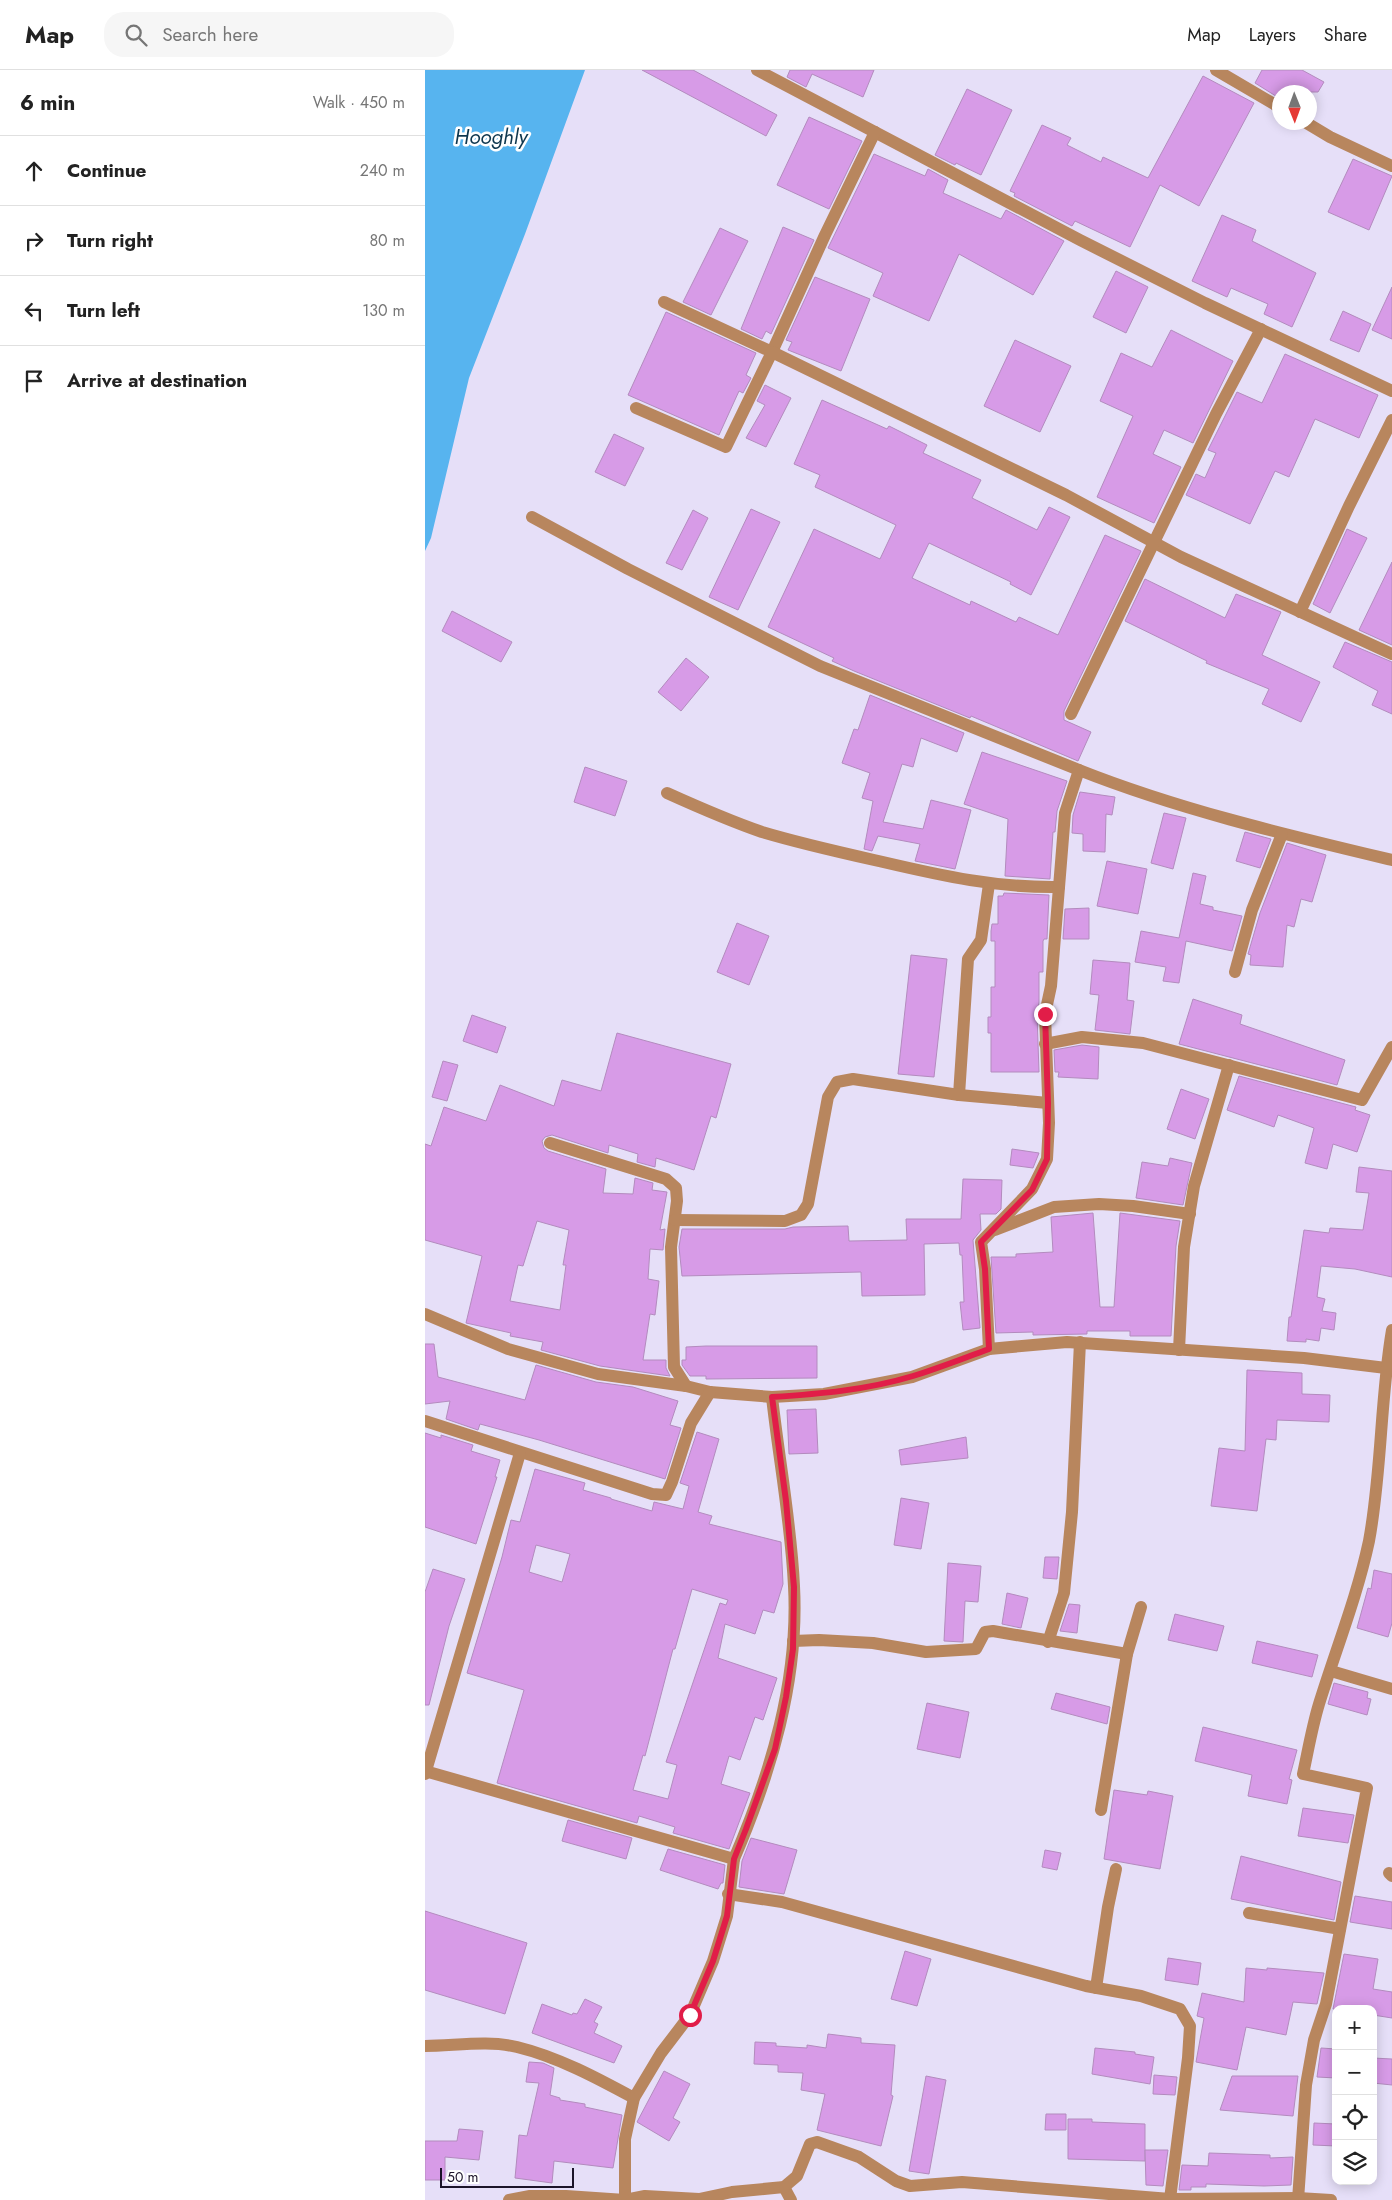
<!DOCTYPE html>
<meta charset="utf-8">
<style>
:root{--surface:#fff;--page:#f6f6f6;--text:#222;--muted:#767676;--line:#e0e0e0}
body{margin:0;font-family:Jost,sans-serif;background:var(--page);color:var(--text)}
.controls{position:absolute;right:15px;bottom:15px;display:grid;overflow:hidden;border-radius:10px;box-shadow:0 2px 12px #0003}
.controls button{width:45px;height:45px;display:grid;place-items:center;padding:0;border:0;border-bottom:1px solid var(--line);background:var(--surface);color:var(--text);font:25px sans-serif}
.compass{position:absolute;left:847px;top:15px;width:45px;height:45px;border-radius:50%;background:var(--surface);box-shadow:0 2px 12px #0003;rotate:179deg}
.scale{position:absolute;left:15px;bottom:12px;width:134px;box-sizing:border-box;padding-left:5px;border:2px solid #1c142a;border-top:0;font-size:14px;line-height:18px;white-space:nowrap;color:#1c142a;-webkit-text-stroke:4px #fff;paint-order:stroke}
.stop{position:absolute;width:15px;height:15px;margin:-11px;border:4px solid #e11d48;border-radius:50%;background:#fff}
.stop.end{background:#e11d48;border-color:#fff;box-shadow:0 1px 5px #0008}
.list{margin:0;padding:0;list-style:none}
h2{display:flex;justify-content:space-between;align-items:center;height:65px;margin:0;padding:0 20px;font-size:21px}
h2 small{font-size:16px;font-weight:400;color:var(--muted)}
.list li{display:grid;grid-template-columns:32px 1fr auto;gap:15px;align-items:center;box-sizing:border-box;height:70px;padding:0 20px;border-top:1px solid var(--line)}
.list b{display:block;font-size:19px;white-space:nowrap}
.list em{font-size:16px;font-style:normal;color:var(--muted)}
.icon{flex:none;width:28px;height:28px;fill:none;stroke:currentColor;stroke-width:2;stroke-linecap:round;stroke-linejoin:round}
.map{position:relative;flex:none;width:967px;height:2130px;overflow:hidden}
header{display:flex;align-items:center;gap:30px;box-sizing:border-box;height:70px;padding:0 25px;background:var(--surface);border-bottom:1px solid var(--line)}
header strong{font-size:24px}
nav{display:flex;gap:28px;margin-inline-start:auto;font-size:18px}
.search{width:350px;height:45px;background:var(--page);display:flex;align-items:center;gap:12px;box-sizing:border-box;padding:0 18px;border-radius:20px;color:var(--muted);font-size:19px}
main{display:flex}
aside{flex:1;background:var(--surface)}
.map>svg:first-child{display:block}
.water{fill:#57b4ef}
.building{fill:#d79be7;stroke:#b38bbe;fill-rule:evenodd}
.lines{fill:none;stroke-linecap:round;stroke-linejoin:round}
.minor{stroke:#b8865e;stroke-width:12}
.route{stroke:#e11d48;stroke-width:6}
.labels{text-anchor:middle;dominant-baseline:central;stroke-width:5;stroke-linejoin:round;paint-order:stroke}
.water-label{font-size:21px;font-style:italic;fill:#0e374f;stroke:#fff}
</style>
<header>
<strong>Map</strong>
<div class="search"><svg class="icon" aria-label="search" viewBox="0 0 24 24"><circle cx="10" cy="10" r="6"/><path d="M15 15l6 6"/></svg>Search here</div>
<nav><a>Map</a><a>Layers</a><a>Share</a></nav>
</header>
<main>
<aside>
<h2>6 min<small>Walk · 450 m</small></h2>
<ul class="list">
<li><svg class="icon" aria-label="ahead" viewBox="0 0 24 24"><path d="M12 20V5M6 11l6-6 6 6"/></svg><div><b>Continue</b></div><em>240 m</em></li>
<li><svg class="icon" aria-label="right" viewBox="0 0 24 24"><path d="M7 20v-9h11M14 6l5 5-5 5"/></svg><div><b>Turn right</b></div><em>80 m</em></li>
<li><svg class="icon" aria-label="left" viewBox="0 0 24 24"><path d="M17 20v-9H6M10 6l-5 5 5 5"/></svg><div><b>Turn left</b></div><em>130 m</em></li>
<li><svg class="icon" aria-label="arrive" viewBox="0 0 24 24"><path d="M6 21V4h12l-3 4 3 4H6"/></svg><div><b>Arrive at destination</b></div></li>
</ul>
</aside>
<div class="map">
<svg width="967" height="2130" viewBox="0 0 967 2130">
<rect width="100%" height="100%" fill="#e6dff8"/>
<polygon class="water" points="0,0 160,0 100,164 44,308 6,468 0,481"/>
<g class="building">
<polygon points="217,0 268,0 352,45 341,66"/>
<polygon points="365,0 449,0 438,27 387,4 381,17 362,7"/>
<polygon points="837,0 877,0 899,12 893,22 854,22 854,28 830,13"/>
<polygon points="778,6 829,33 774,136 735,115 705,177 650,151 647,156 589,126 590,123 585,121 617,55 646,68 642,75 676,92 678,87 723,108"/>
<polygon points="542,19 587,40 556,105 531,93 530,95 510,85"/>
<polygon points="384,47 437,71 404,139 352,115"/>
<polygon points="449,84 500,106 503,99 523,110 518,123 576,149 581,140 639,171 608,225 534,184 504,251 448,226 458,203 403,178"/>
<polygon points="928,89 967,106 944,160 903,142"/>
<polygon points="797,145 831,160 827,171 891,203 867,257 839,244 843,234 806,218 802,227 767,211"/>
<polygon points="358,157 389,170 346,264 341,261 337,269 316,259"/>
<polygon points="295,158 323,171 286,245 258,232"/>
<polygon points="691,201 723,217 701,263 668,247"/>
<polygon points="390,207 445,229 416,301 363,280 367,272 361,270"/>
<polygon points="967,217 967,269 947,260"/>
<polygon points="918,241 946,254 934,282 905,270"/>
<polygon points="241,242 331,283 321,305 326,308 318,323 314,321 294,365 203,325"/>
<polygon points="746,260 808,291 768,373 739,360 728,384 756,397 729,453 672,427 708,346 675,331 696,283 727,297"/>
<polygon points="590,270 646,296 615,362 559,336"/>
<polygon points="860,284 953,325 934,368 890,349 864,407 850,401 825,454 761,425 771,404 780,408 791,383 783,380 812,322 837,333"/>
<polygon points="340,315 366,328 341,377 321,368 340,335 332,331"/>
<polygon points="397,330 462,359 464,356 502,375 498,383 556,410 547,428 612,460 624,437 645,447 606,525 585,514 586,512 504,473 487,508 545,535 546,531 591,552 594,547 633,565 680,465 716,481 639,641 639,650 666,662 653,691 546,646 545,648 429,601 407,591 409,588 343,557 389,459 455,489 471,455 390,417 395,405 369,394"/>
<polygon points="189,364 219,378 200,416 170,402"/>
<polygon points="326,439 355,452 313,540 284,527"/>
<polygon points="268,440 283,448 257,500 241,493"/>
<polygon points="922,459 942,468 905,543 888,534"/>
<polygon points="967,492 967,575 934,560"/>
<polygon points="720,509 800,548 811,524 856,542 837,585 895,612 876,652 837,634 844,619 781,593 782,591 700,551"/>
<polygon points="27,541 87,572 76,592 17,561"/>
<polygon points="920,572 967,592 967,644 947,635 953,621 908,597"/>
<polygon points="261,588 284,607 256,641 233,622"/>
<polygon points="445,625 539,663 532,682 496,668 488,697 477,694 458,752 498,759 506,730 546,740 530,799 490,791 495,774 453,766 447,781 439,779 448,731 437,728 445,703 417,693 429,659 433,660"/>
<polygon points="557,682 642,711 632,741 630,762 628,762 625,809 580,806 583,749 539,734"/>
<polygon points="160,697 202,711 190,746 149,732"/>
<polygon points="655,722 690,727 687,745 681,744 680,782 658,781 658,764 647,763 648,745"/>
<polygon points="739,743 761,748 748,799 726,793"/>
<polygon points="820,762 846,769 835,798 811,791"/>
<polygon points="862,773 901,785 887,832 876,829 869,857 862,855 858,897 825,895 826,885 823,884 835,843"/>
<polygon points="682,791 722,799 713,844 672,836"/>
<polygon points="768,803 781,806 775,834 788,837 788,840 817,846 807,881 761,871 754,913 738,911 741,897 710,892 716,861 754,868"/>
<polygon points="579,823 624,825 622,869 619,869 618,871 618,902 614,902 614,932 612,944 614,1002 566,1002 566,963 563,963 563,947 566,947 566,917 570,917 570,871 566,871 566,861 567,854 573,854 573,826 578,826"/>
<polygon points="664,838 664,869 638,869 640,839"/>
<polygon points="312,853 344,866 324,915 292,902"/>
<polygon points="486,885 522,889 509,1007 473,1004"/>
<polygon points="668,890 705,893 702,930 709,931 705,964 670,960 674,925 665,924"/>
<polygon points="768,929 817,945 815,954 920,990 912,1015 754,974"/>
<polygon points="47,945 81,957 72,983 38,971"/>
<path d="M192,963L306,994L291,1048L286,1046L269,1100L231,1088L230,1097L212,1092L213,1084L184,1075L183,1083L127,1065L120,1067L117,1071L119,1078L123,1081L181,1099L178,1123L208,1124L210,1108L228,1113L227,1120L242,1122L235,1160L240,1159L238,1180L225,1179L223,1209L234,1211L230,1245L225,1244L218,1290H241V1298L245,1306L175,1296L116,1280L118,1272L85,1266L86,1263L41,1253L57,1186L0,1170V1074L6,1076L19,1037L61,1051L75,1015L129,1036L137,1010L176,1021ZM112,1151L144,1160L138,1195H141L135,1240L85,1231L93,1195L98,1196Z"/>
<polygon points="657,975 674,977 673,1009 633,1007 634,1002 630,1002 629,980"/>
<polygon points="18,991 33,995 22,1031 7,1027"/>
<polygon points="814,1006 931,1037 930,1040 945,1045 932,1082 908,1074 902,1099 880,1093 889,1058 853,1045 849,1057 802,1040"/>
<polygon points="756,1019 784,1029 770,1069 742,1059"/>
<polygon points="587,1079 614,1083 608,1098 585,1095"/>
<polygon points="745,1088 767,1093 758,1135 711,1128 717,1092 743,1096"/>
<polygon points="934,1097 967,1101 967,1207 930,1199 896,1196 892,1227 900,1229 897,1241 911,1243 909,1260 896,1258 894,1271 881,1269 881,1272 862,1271 864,1247 866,1247 879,1160 904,1163 905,1158 938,1160 944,1123 931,1122"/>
<polygon points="538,1109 577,1110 576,1139 571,1144 555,1144 556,1160 548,1170 555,1258 538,1260 535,1232 539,1232 537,1185 535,1185 534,1173 499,1174 500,1225 437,1226 436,1202 257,1206 254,1177 257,1159 360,1159 368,1157 423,1156 424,1171 482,1170 481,1149 536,1149"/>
<polygon points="668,1143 675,1237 689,1237 695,1143 755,1151 751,1176 746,1266 705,1266 705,1261 662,1261 662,1264 608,1265 608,1262 571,1263 566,1187 591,1187 591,1184 628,1182 626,1147"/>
<polygon points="0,1274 9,1274 13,1307 100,1330 111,1295 171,1312 208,1317 253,1331 245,1355 256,1358 240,1409 114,1370 55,1354 53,1360 21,1349 25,1331 0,1334"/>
<polygon points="281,1276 392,1276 392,1308 281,1309 281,1306 265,1306 257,1295 257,1290 261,1290 261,1277"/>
<polygon points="822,1300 877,1303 877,1324 905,1325 904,1352 852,1350 851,1370 841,1369 832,1441 786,1436 794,1378 820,1381"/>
<polygon points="391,1339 393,1383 364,1384 362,1340"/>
<path d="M272,1362L294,1369L273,1442L287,1446L284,1454L356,1472L358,1514L349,1543L338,1540L330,1564L300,1554L293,1588L352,1608L338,1650L330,1647L315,1690L304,1686L296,1714L325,1723L304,1779L248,1763L250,1757L214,1746L212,1753L72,1713L99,1620L42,1603L77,1487L86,1450L95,1452L110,1399L160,1413L158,1420L186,1428V1429L227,1441L229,1432L258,1439L264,1416L255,1413ZM111,1475L145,1484L137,1512L104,1502ZM267,1519L303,1530L301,1535L295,1533L241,1692L252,1695L243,1729L208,1720L218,1685L220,1686L248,1579H250Z"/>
<polygon points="0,1363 16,1368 16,1365 48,1375 46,1381 75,1390 70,1407 72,1407 51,1474 0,1457"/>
<polygon points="541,1367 543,1388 476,1395 474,1380"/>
<polygon points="476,1428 504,1433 496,1479 469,1475"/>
<polygon points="620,1487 634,1487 632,1509 618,1508"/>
<polygon points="523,1493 556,1496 553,1532 540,1531 538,1572 519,1571"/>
<polygon points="8,1499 40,1509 24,1556 4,1635 0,1635 0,1522"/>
<polygon points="949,1500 967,1504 967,1553 963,1567 932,1558 943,1518 946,1519"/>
<polygon points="582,1523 603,1528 596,1558 577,1554"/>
<polygon points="644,1534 655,1535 652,1563 635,1561"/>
<polygon points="750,1544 799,1556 792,1581 743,1570"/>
<polygon points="832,1571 893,1585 887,1607 827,1593"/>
<polygon points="909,1613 943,1622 942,1628 946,1629 942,1645 903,1634"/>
<polygon points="631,1623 685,1637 682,1654 626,1639"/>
<polygon points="502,1633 544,1642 535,1688 492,1679"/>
<polygon points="778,1657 872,1680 864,1709 867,1710 862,1734 823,1726 827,1705 770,1691"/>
<polygon points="689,1720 722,1725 723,1721 748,1726 735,1799 679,1789"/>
<polygon points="878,1738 929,1745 923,1773 873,1766"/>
<polygon points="143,1750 207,1768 201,1789 137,1771"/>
<polygon points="326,1768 372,1780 359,1824 314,1817 317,1791"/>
<polygon points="243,1779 300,1795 298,1813 296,1813 293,1819 235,1800"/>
<polygon points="620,1780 636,1783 632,1800 617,1797"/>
<polygon points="816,1786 916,1812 909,1850 806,1829"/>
<polygon points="930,1826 967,1832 967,1859 925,1852"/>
<polygon points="0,1841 102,1873 80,1944 0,1920"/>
<polygon points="480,1881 506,1889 492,1936 466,1929"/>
<polygon points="919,1884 953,1889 948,1919 967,1922 967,1948 948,1945 948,1939 908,1939"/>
<polygon points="743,1888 776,1893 773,1915 740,1910"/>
<polygon points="821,1898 842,1900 842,1898 899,1903 892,1934 868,1932 861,1965 821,1957 812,2000 771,1992 779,1948 772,1946 777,1923 819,1932"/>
<polygon points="160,1929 177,1937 169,1952 173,1954 169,1963 197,1976 189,1993 107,1963 117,1934 147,1945 148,1943 152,1944"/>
<polygon points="403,1964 436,1968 436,1973 470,1975 466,2025 468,2026 456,2076 392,2060 400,2024 376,2020 378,2003 353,2002 353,1995 329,1994 330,1972 351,1973 351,1976 382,1978 382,1975 401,1978"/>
<polygon points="670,1978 710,1982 710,1984 729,1987 725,2014 667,2004"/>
<polygon points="896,1978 911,1979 911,2008 892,2007"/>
<polygon points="948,1988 967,1989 967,2015 948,2013"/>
<polygon points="104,1992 118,1993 129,1998 125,2025 135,2028 135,2030 160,2034 160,2037 197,2045 188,2098 129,2091 127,2113 90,2108 94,2065 102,2066 114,2013 101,2012"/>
<polygon points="239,2001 265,2014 248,2048 255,2052 244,2071 212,2052"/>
<polygon points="729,2005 752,2007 750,2025 728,2024"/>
<polygon points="501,2006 521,2010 504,2104 484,2101"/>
<polygon points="807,2006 873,2006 868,2046 795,2040"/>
<polygon points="621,2044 641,2044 641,2060 620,2060"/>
<polygon points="643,2049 667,2049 667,2052 720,2054 720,2091 643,2089"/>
<polygon points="889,2053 911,2054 911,2076 888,2075"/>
<polygon points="34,2059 58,2061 54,2090 20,2087 20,2110 0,2110 0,2071 32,2071"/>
<polygon points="720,2080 743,2080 738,2116 721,2115"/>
<polygon points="784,2083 845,2085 845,2088 868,2087 866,2115 839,2116 781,2114 781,2117 766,2117 766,2120 754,2120 757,2095 783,2096"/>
</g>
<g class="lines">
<g class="minor">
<polyline points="332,0 655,170 780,233 967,321"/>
<polyline points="791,0 854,37"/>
<polyline points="880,52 905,67 967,96"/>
<polyline points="239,232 347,282 400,165 450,62"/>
<polyline points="211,338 301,377 347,282 641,425 756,487 967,584"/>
<path d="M107,447L203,499L395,596L654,700C755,740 862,765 967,790"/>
<polyline points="875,542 924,436 967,350"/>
<polyline points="646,644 791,344 836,259"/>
<path d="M242,723C273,737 305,751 337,762C377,774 418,783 458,792C518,806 572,818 634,817"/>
<polyline points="810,902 827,840 857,764"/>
<polyline points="620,974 657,967 718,973 937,1030 967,977"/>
<polyline points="534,1025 543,889 556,870 564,814"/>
<polyline points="125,1073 241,1109 251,1118 252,1131 246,1177 249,1297 261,1316 285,1322 347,1327 399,1324 487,1307 564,1279 642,1272 879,1288 961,1298"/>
<polyline points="250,1150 360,1151 376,1145 383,1134 403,1027 412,1012 428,1009 534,1025 623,1033"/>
<polyline points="570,1160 629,1137 674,1134 708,1136 765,1144"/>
<polyline points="0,1244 83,1279 173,1304 261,1316"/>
<polyline points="564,1279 560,1199 556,1172 607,1119 622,1089 624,1053 620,944 626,916 640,743 654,700"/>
<polyline points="754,1280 759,1177 769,1116 804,995"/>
<polyline points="0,1351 227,1424 241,1425 247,1412 266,1353 285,1322"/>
<polyline points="368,1571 394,1570 448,1573 501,1582 551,1579 560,1562 568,1561 702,1584"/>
<polyline points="623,1572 639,1523 647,1442 655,1272"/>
<polyline points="906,1601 967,1619"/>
<path d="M0,1701L309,1789C346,1703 374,1610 369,1516C366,1452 354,1390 347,1327"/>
<polyline points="0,1704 95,1383"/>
<polyline points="676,1740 702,1584 716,1537"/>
<polyline points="964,1803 967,1806"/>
<polyline points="303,1824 357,1832 661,1916 716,1926 755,1939 765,1956 763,1988 745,2129"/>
<polyline points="824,1843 915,1859"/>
<polyline points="671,1918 683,1837 691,1799"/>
<path d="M0,1976C29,1976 63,1970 92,1977C133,1987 172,2008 209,2028"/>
<polyline points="359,2117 366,2130"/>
<polyline points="84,2130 105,2126 141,2126 200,2130 220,2126 274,2129 307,2122 359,2117 372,2106 385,2074 392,2072 434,2087 471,2111 485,2116 537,2112 745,2129 873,2128 906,2130"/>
<polyline points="200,2130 200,2069 209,2028 236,1983 265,1945 288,1891 302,1846 309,1789"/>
<path d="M873,2130L881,2015L889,1970L901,1934L942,1718L878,1704C883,1681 887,1657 894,1634C911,1579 932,1527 944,1471C957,1401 955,1330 967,1260"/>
</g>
</g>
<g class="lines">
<path class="route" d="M265,1945L288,1891L302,1846L309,1789L321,1759L350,1679L361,1627L368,1579L369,1517L361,1431L347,1327C394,1324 442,1320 488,1306C514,1298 539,1288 564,1279L560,1199L556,1172L607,1120L622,1089L623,1033L620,944"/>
</g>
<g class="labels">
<g class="water-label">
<text x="66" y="67">Hooghly</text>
</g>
</g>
</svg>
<div class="controls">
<button>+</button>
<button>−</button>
<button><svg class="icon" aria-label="locate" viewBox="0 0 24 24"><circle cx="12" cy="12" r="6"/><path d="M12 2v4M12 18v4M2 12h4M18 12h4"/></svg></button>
<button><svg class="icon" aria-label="layers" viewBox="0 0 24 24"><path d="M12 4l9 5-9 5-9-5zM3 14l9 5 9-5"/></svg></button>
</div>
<svg class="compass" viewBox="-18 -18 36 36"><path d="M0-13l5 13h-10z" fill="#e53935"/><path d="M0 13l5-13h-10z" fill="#767676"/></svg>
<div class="scale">50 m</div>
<div class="stop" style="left:265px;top:1945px"></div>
<div class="stop end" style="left:620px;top:944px"></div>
</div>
</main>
